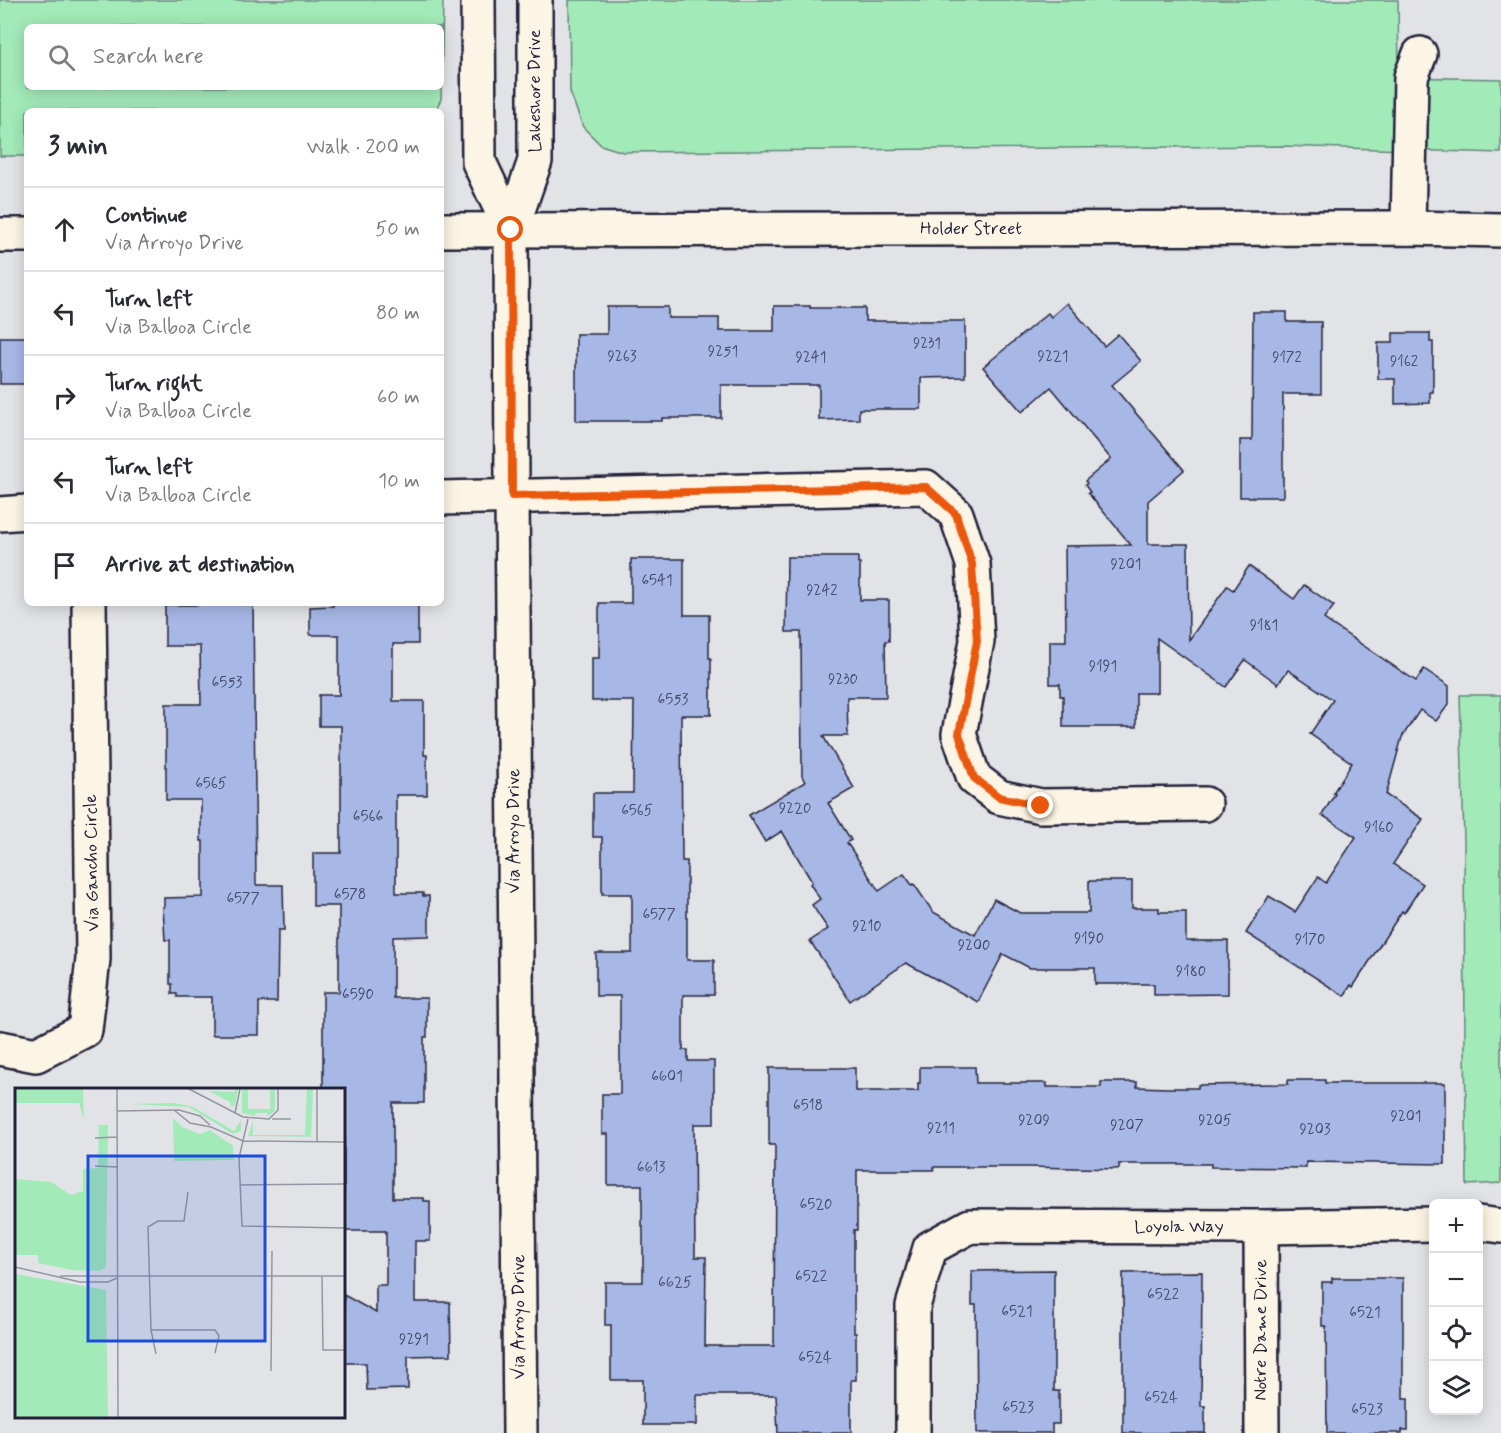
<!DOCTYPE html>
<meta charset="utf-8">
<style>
:root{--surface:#fff;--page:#f2f2f3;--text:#2b2b33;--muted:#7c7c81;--line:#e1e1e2}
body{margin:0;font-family:Mynerve,sans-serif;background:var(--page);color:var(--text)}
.controls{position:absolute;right:18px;bottom:18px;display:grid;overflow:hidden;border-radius:9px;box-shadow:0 3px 15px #0003}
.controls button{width:54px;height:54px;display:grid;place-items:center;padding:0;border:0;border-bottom:2px solid var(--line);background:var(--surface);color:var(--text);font:30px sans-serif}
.stop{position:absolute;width:18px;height:18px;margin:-14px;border:4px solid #ea580c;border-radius:50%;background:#fff}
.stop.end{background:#ea580c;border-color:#fff;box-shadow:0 2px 6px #0008}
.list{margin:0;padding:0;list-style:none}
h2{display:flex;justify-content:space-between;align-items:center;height:78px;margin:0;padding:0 24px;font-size:26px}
h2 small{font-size:20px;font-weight:400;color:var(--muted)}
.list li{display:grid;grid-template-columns:39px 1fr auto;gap:18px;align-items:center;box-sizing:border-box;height:84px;padding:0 24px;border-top:2px solid var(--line)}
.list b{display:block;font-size:22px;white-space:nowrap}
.list p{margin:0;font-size:20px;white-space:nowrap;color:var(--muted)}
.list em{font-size:20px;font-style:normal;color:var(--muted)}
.icon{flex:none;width:33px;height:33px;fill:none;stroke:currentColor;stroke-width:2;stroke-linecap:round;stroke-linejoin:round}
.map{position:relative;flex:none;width:1501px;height:1433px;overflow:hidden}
.search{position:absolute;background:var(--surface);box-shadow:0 3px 15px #0003;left:24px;top:24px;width:420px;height:66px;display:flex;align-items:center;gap:15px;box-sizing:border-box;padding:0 21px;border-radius:9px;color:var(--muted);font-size:22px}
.panel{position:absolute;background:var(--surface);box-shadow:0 3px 15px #0003;left:24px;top:108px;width:420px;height:498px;border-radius:9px}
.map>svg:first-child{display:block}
.green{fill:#a2eab8;stroke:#62867a;stroke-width:1.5;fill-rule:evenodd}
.building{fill:#a7b8e7;stroke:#22223b;stroke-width:1.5}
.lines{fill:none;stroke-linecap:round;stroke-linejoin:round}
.street-casing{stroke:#22223b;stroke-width:38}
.secondary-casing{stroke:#22223b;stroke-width:38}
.street{stroke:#fcf5e5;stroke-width:33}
.secondary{stroke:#fcf5e5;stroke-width:33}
.route{stroke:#ea580c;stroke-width:8}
.labels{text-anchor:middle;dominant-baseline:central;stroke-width:5;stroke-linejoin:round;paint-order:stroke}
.number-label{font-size:15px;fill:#434866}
.street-label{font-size:18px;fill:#22223b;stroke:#fcf5e5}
.inset-road{fill:none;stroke:#9596a2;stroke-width:1.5}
.view{fill:#1d4ed8;fill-opacity:0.15;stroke:#1d4ed8;stroke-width:3}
.inset-edge{fill:none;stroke:#22223b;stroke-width:3}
</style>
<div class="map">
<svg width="1501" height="1433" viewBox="0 0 1501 1433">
<rect width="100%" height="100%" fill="#e2e3e6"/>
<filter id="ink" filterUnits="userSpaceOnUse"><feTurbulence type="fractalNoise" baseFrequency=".0167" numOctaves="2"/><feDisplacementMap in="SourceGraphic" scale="12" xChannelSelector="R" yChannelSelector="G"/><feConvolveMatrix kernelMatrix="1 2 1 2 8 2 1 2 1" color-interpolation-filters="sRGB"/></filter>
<g filter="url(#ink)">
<g class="green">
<path d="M0,0H443L441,99L435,111H27V156H0ZM27,27H441V87H27Z"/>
<polygon points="569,0 1398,0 1399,77 1501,79 1501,153 1281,146 623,152 601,145 583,127 570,92"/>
<polygon points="1460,695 1501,695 1501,1183 1467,1185 1465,1045 1464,842"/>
</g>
<g class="building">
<polygon points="1067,303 1104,346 1118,334 1141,361 1112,385 1184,470 1148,501 1148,544 1188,544 1189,640 1227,586 1233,590 1249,566 1294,599 1304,585 1334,606 1324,619 1416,681 1424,669 1449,686 1449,704 1436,721 1420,710 1402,737 1386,795 1423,819 1393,864 1423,884 1404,913 1402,911 1353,987 1351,985 1344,996 1246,933 1269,896 1295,912 1318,877 1326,883 1356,837 1322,815 1335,794 1333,793 1352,763 1310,734 1333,700 1288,670 1278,684 1245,660 1226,687 1157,638 1157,693 1136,693 1136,727 1063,727 1063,696 1060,696 1060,684 1050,684 1050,641 1066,641 1065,546 1131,545 1088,493 1090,492 1085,485 1087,483 1085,481 1111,459 1051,387 1022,412 983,367 1048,313 1051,317"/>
<polygon points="774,306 810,306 810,308 865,308 865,321 965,321 965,377 921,378 921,409 859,409 859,419 819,420 819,385 721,385 721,418 662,418 662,421 576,421 576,334 607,334 607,307 668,307 668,318 719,318 719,331 774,331"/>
<polygon points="1253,312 1287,312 1287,322 1321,322 1321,394 1283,394 1283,497 1240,497 1240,440 1252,440"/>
<polygon points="1393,333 1430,333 1430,342 1433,342 1433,392 1430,392 1430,403 1395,404 1395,379 1378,379 1378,343 1393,343"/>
<rect x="0" y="337" width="27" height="47"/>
<polygon points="787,557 858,557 858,563 860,563 860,600 889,600 889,641 885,641 886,697 847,697 848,736 823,736 854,788 828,803 851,840 847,843 879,891 904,874 912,885 914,884 933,912 975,935 994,899 1020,913 1089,913 1089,881 1132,881 1132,908 1159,908 1159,912 1186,912 1186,941 1228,941 1228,994 1154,995 1154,984 1095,984 1095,968 1030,968 1003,954 978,1002 906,963 850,1001 810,941 828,929 812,905 820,899 810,884 812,882 782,831 765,842 749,815 805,782 802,776 801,632 786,632"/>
<polygon points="631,559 684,559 684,615 709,615 709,658 711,658 711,715 681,715 682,861 687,861 687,960 714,960 714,995 683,995 683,1050 688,1050 688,1061 714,1061 714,1124 694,1124 695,1257 706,1257 705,1346 774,1346 775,1145 769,1145 769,1068 855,1068 855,1091 918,1091 918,1083 920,1083 920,1067 975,1067 976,1083 1047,1083 1047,1087 1101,1087 1101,1082 1137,1082 1137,1087 1167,1088 1198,1088 1198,1085 1288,1084 1288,1080 1325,1080 1325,1083 1445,1083 1445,1164 1306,1162 1306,1168 1211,1167 1211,1164 1119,1164 1119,1169 1028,1167 934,1167 934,1170 857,1170 857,1230 854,1230 854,1333 856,1333 856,1380 851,1380 851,1433 778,1433 776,1395 697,1395 697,1425 643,1425 643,1380 611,1380 611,1325 605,1325 605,1282 643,1282 643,1227 642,1227 642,1185 608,1185 608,1134 602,1134 602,1094 620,1094 620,996 596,996 596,953 632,953 632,894 602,894 602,837 593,837 593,793 633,793 634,701 592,701 592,658 599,658 599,603 631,603"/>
<polygon points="199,603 253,603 256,885 283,885 284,930 278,930 277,1002 259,1002 259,1035 212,1035 212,997 177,997 177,994 172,994 172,984 170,984 170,940 165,940 163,907 164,907 164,898 203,897 203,841 201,841 201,800 166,800 166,704 201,704 200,646 165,646 165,605 199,605"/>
<polygon points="333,603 418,603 418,644 393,644 393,701 424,701 424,755 427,755 427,795 396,795 396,893 423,893 423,896 429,896 429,936 393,937 393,998 427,998 427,1037 424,1037 424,1103 393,1103 393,1198 424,1198 424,1201 430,1201 430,1241 415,1241 415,1302 450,1302 451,1355 408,1356 408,1389 367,1390 366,1363 344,1363 344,1295 376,1313 376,1285 386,1285 386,1231 344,1231 344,1089 323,1089 323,992 339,992 339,906 313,906 313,853 341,853 341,726 319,726 319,695 339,695 339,635 310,635 310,607 333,606"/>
<polygon points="1054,1270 1054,1391 1059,1391 1059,1424 1052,1424 1052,1433 977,1433 976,1305 972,1305 972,1271"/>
<polygon points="1202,1272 1201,1406 1205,1406 1205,1433 1123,1433 1123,1273"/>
<polygon points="1332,1278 1403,1278 1403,1398 1408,1398 1408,1430 1402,1430 1402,1433 1327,1433 1326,1326 1322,1326 1322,1282 1332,1282"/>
</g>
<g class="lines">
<g class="street-casing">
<g id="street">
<polyline points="478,0 479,162 511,230"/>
<polyline points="1408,228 1411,77 1420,54"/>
<polyline points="441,498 926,487 956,514 973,564 977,641 959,734 974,778 999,797 1041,806 1205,804"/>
<polyline points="0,514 27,512"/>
<polyline points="0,1048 36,1055 85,1030 93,959 89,603"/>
<polyline points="1478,1223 1501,1226"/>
<polyline points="1261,1227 1262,1433"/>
<polyline points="520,1433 512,496 511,230 535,161 535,0"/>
<polyline points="913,1433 913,1306 930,1248 970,1226 1261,1227 1434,1224"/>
</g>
</g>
<g class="secondary-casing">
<g id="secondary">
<polyline points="441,230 1408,228 1501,230"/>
<polyline points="0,235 27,235"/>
</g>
</g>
<use href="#street" class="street"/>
<use href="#secondary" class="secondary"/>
</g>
</g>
<g class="lines" filter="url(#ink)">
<polyline class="route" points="511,230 512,496 926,487 956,514 972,564 977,641 959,734 974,778 999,797 1041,806"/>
</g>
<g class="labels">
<g class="number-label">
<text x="927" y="344">9231</text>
<text x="723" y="352">9251</text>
<text x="622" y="357">9263</text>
<text x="1053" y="357">9221</text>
<text x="811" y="358">9241</text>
<text x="1287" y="358">9172</text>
<text x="1404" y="362">9162</text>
<text x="1126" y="565">9201</text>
<text x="657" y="581">6541</text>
<text x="822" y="591">9242</text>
<text x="1264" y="626">9181</text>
<text x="1103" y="667">9191</text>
<text x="843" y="680">9230</text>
<text x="227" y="683">6553</text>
<text x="673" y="700">6553</text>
<text x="211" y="784">6565</text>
<text x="795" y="809">9220</text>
<text x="637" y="811">6565</text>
<text x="368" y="817">6566</text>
<text x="1379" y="828">9160</text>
<text x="350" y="895">6578</text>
<text x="243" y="899">6577</text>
<text x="659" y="915">6577</text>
<text x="867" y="927">9210</text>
<text x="1089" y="939">9190</text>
<text x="1310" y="940">9170</text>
<text x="974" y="946">9200</text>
<text x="1191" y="972">9180</text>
<text x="358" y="995">6590</text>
<text x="667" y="1077">6601</text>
<text x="808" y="1106">6518</text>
<text x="1406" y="1117">9201</text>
<text x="1034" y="1121">9209</text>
<text x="1215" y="1121">9205</text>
<text x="1127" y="1126">9207</text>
<text x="941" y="1129">9211</text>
<text x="1315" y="1130">9203</text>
<text x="651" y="1168">6613</text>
<text x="816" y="1205">6520</text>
<text x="811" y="1277">6522</text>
<text x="675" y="1283">6625</text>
<text x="1163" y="1295">6522</text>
<text x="1017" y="1312">6521</text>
<text x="1365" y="1313">6521</text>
<text x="414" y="1340">9291</text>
<text x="815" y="1358">6524</text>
<text x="1161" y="1398">6524</text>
<text x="1018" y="1408">6523</text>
<text x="1367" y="1410">6523</text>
</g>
<g class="street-label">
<text transform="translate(535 91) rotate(-90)">Lakeshore Drive</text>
<text x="971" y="229">Holder Street</text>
<text transform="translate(514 831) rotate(-90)">Via Arroyo Drive</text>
<text transform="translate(92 863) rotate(-91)">Via Gancho Circle</text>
<text x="1179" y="1227">Loyola Way</text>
<text transform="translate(519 1317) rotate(-90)">Via Arroyo Drive</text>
<text transform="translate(1261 1330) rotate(-90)">Notre Dame Drive</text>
</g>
</g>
<g transform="translate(15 1088)">
<rect width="330" height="330" fill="#e2e3e6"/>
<path d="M0,1H68L69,32L64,15H0ZM220,1H223L220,17L216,19L215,14L194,3L220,4ZM227,1H233V21H255V1H260V23L253,28L252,25H241L240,28L227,25ZM292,1H298L296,49L233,48L238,33V47H290ZM160,15L178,19L219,43L226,32V43L218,46L174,19L115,16ZM158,30L167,39L185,46L195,42L218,58L219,72L159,73ZM84,37H93L91,179L85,183L57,182L23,175V167H0V91L36,94L56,107L68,103V81L83,80ZM0,186L91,202L93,329H0Z" fill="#a2eab8"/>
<path class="inset-road" d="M102,1L103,329M174,1L228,29L254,31L263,22V1M302,1V53M159,22L175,35L196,39L228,53L330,54M102,23L164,22L185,28L195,37M220,25L225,1M233,31L224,70L227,138L330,140M257,31H276M80,50L102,49M80,78L102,79M225,97L330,96M0,179L65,194H93L102,190M45,188H330M307,188L308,262H330M136,242H200L204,248L200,265M141,266L136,242L133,139L143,133H169L173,104M256,283L257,163"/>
<path class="view" d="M73,68H250V253H73Z"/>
<rect width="330" height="330" class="inset-edge"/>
</g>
</svg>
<div class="controls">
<button>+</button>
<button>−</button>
<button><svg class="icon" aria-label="locate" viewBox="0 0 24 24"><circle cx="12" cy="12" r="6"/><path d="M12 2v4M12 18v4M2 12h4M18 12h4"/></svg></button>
<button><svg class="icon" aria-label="layers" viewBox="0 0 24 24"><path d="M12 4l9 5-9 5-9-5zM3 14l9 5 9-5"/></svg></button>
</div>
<div class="stop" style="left:511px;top:230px"></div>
<div class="stop end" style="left:1041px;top:806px"></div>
<div class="search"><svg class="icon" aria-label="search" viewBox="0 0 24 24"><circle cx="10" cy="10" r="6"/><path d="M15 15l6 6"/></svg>Search here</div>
<section class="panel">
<h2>3 min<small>Walk · 200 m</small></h2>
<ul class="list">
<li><svg class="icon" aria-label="ahead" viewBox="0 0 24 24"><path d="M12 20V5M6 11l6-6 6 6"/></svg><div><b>Continue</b><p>Via Arroyo Drive</p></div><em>50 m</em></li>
<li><svg class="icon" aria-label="left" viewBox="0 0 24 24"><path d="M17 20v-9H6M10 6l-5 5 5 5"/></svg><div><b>Turn left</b><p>Via Balboa Circle</p></div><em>80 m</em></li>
<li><svg class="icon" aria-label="right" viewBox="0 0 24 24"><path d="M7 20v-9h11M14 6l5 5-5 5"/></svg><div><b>Turn right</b><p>Via Balboa Circle</p></div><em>60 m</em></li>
<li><svg class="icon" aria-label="left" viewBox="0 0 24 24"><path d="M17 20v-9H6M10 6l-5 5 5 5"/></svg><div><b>Turn left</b><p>Via Balboa Circle</p></div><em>10 m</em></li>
<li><svg class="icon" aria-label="arrive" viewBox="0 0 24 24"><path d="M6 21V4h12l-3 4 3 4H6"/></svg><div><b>Arrive at destination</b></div></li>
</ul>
</section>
</div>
